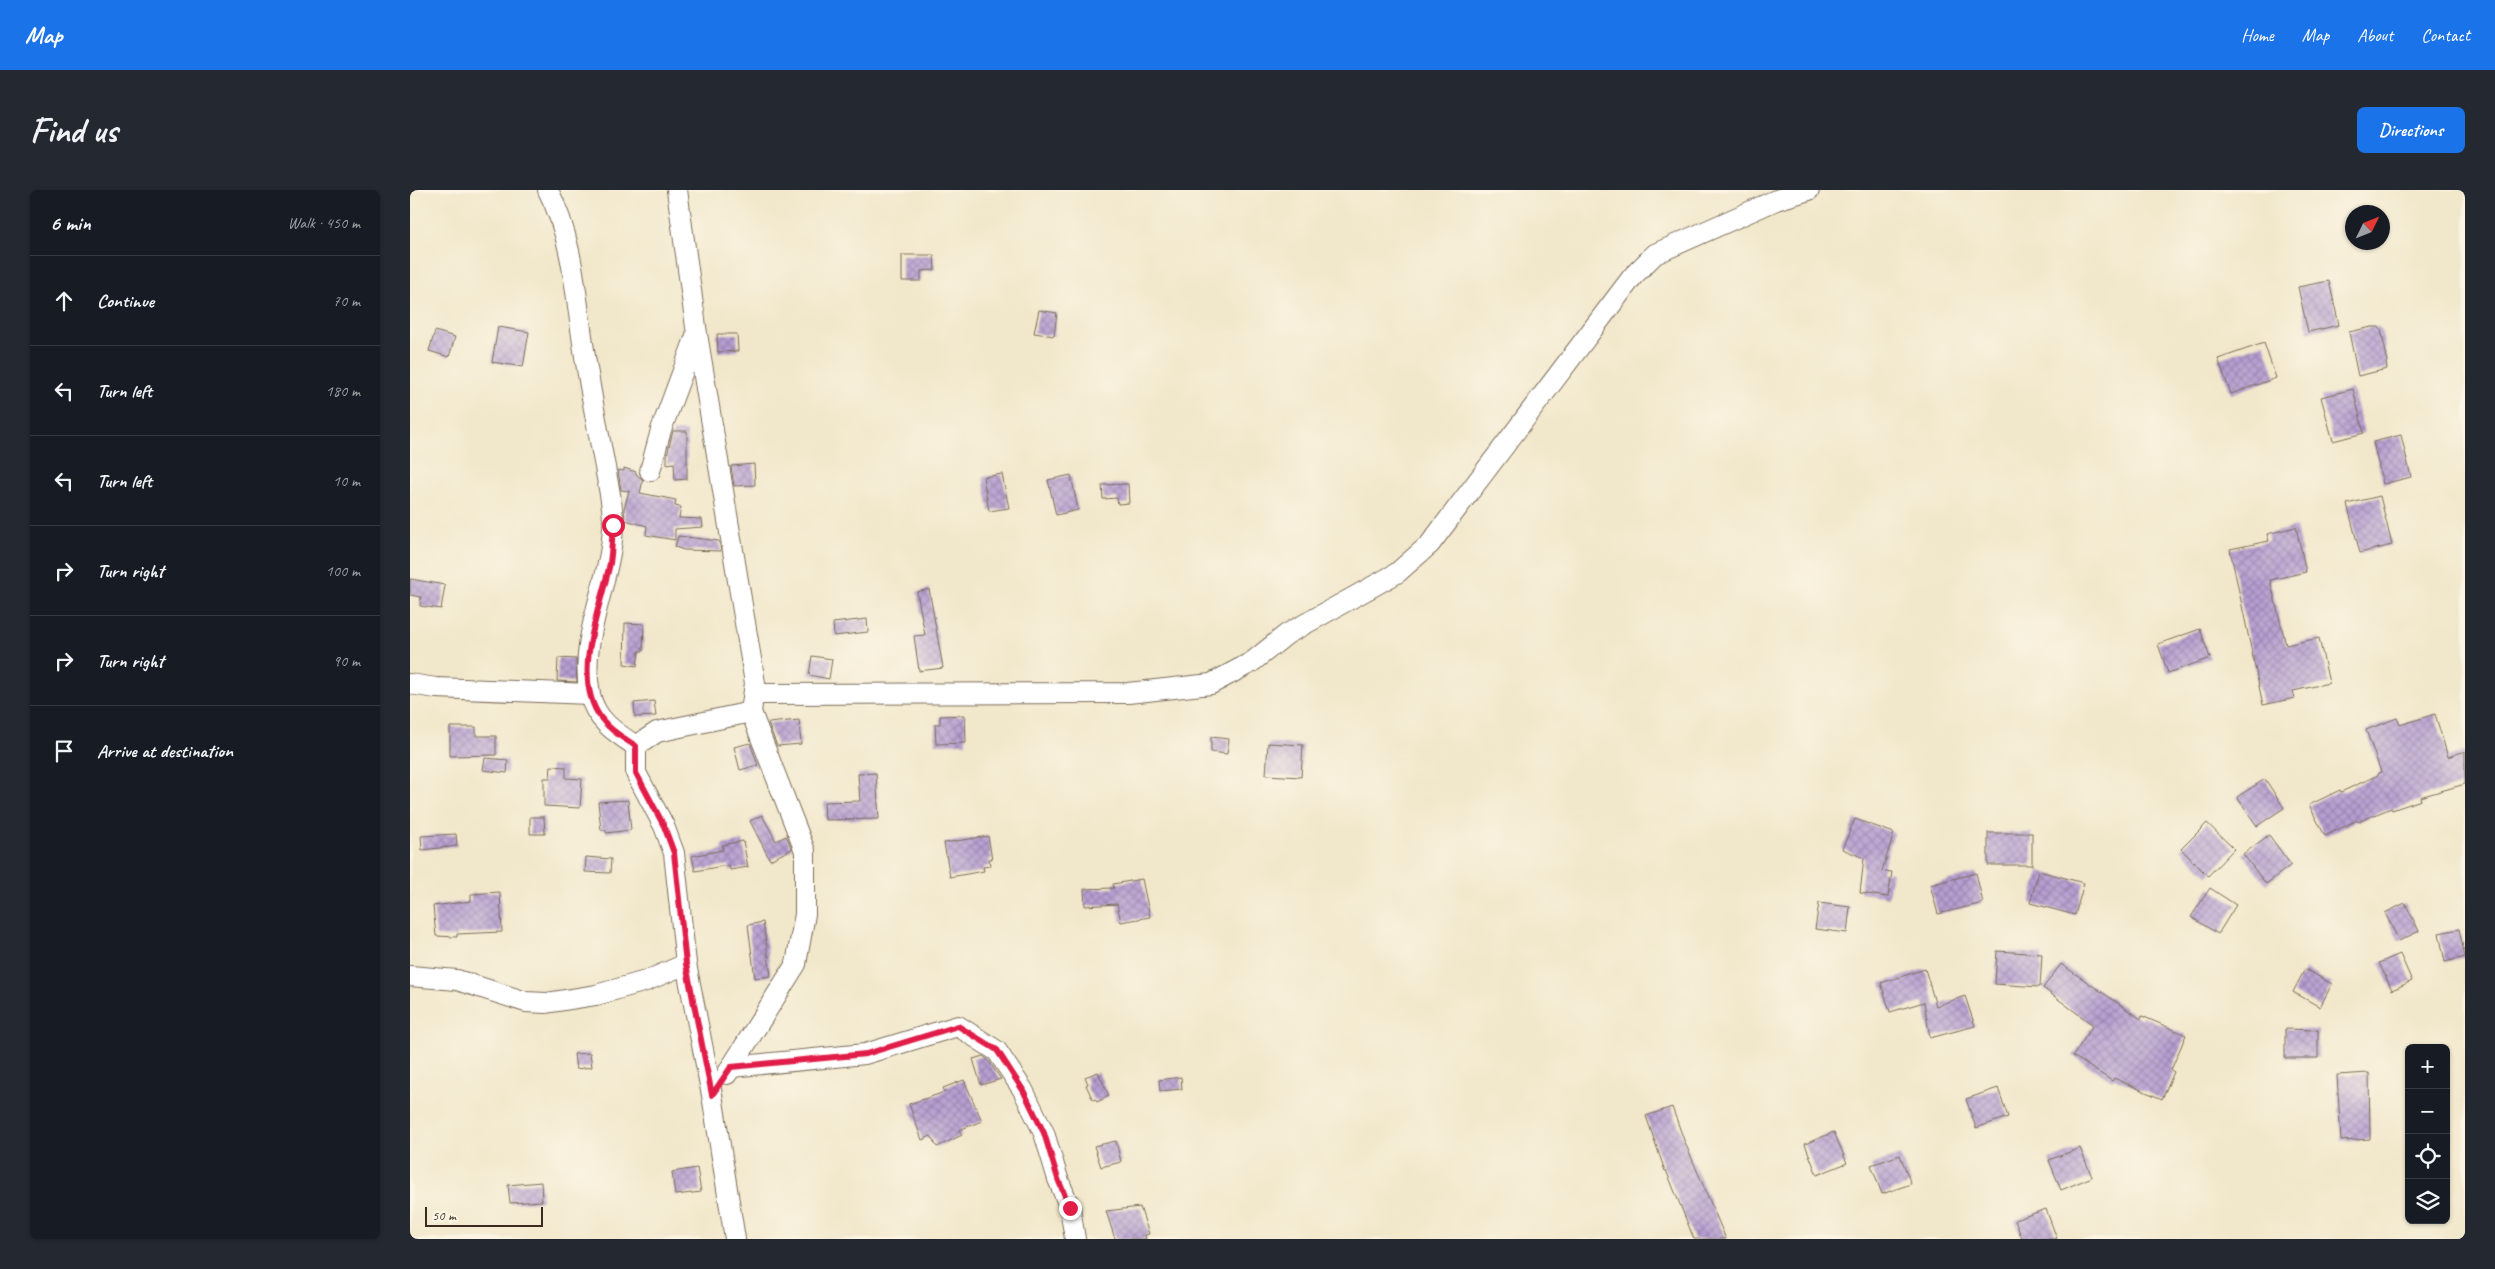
<!DOCTYPE html>
<meta charset="utf-8">
<style>
:root{--surface:#171b24;--page:#242831;--text:#f1f3f6;--muted:#9ea1a6;--line:#363941;--accent:#1a73e8}
body{margin:0;font-family:Caveat,sans-serif;background:var(--page);color:var(--text)}
.controls{position:absolute;right:15px;bottom:15px;display:grid;overflow:hidden;border-radius:8px;box-shadow:0 1px 4px #0004}
.controls button{width:45px;height:45px;display:grid;place-items:center;padding:0;border:0;border-bottom:1px solid var(--line);background:var(--surface);color:var(--text);font:25px sans-serif}
.compass{position:absolute;left:1935px;top:15px;width:45px;height:45px;border-radius:50%;background:var(--surface);box-shadow:0 1px 4px #0004;rotate:47deg}
.scale{position:absolute;left:15px;bottom:12px;width:118px;box-sizing:border-box;padding-left:5px;border:2px solid #3b2a1e;border-top:0;font-size:14px;line-height:18px;white-space:nowrap;color:#3b2a1e;-webkit-text-stroke:4px #fcf5e5;paint-order:stroke}
.stop{position:absolute;width:15px;height:15px;margin:-11px;border:4px solid #e11d48;border-radius:50%;background:#fff}
.stop.end{background:#e11d48;border-color:#fff;box-shadow:0 1px 5px #0008}
.list{margin:0;padding:0;list-style:none}
h2{display:flex;justify-content:space-between;align-items:center;height:65px;margin:0;padding:0 20px;font-size:21px}
h2 small{font-size:16px;font-weight:400;color:var(--muted)}
.list li{display:grid;grid-template-columns:32px 1fr auto;gap:15px;align-items:center;box-sizing:border-box;height:90px;padding:0 20px;border-top:1px solid var(--line)}
.list b{display:block;font-size:19px;white-space:nowrap}
.list em{font-size:16px;font-style:normal;color:var(--muted)}
.icon{flex:none;width:28px;height:28px;fill:none;stroke:currentColor;stroke-width:2;stroke-linecap:round;stroke-linejoin:round}
.map{position:relative;flex:none;width:2055px;height:1049px;overflow:hidden;border-radius:8px}
header{display:flex;align-items:center;gap:30px;box-sizing:border-box;height:70px;padding:0 25px;background:var(--accent);color:#fff}
header strong{font-size:24px}
nav{display:flex;gap:28px;margin-inline-start:auto;font-size:18px}
.intro{display:flex;align-items:center;justify-content:space-between;box-sizing:border-box;height:120px;padding:0 30px}
h1{margin:0;font-size:35px}
.button{padding:12px 22px;border-radius:8px;background:var(--accent);color:#fff;font-size:18px;font-weight:700}
main{display:flex;gap:30px;padding:0 30px}
aside{flex:1;background:var(--surface);border-radius:8px;box-shadow:0 1px 4px #0004}
.map>svg:first-child{display:block}
.building{fill:url(#building-cross-hatch)}
.lines{fill:none;stroke-linecap:round;stroke-linejoin:round}
.minor-casing{stroke:#7b6c5a;stroke-width:22}
.minor{stroke:#fff;stroke-width:20}
.route{stroke:#e11d48;stroke-width:6}
</style>
<header>
<strong>Map</strong>
<nav><a>Home</a><a>Map</a><a>About</a><a>Contact</a></nav>
</header>
<div class="intro"><h1>Find us</h1><a class="button">Directions</a></div>
<main>
<aside>
<h2>6 min<small>Walk · 450 m</small></h2>
<ul class="list">
<li><svg class="icon" aria-label="ahead" viewBox="0 0 24 24"><path d="M12 20V5M6 11l6-6 6 6"/></svg><div><b>Continue</b></div><em>70 m</em></li>
<li><svg class="icon" aria-label="left" viewBox="0 0 24 24"><path d="M17 20v-9H6M10 6l-5 5 5 5"/></svg><div><b>Turn left</b></div><em>180 m</em></li>
<li><svg class="icon" aria-label="left" viewBox="0 0 24 24"><path d="M17 20v-9H6M10 6l-5 5 5 5"/></svg><div><b>Turn left</b></div><em>10 m</em></li>
<li><svg class="icon" aria-label="right" viewBox="0 0 24 24"><path d="M7 20v-9h11M14 6l5 5-5 5"/></svg><div><b>Turn right</b></div><em>100 m</em></li>
<li><svg class="icon" aria-label="right" viewBox="0 0 24 24"><path d="M7 20v-9h11M14 6l5 5-5 5"/></svg><div><b>Turn right</b></div><em>90 m</em></li>
<li><svg class="icon" aria-label="arrive" viewBox="0 0 24 24"><path d="M6 21V4h12l-3 4 3 4H6"/></svg><div><b>Arrive at destination</b></div></li>
</ul>
</aside>
<div class="map">
<svg width="2055" height="1049" viewBox="0 0 2055 1049">
<defs>
<pattern id="building-cross-hatch" width="8" height="8" patternUnits="userSpaceOnUse" patternTransform="scale(1.25)"><rect width="8" height="8" fill="#b69fd2"/><path d="M0 0l8 8M0 8l8-8" fill="none" stroke="#9582aa"/></pattern>
</defs>
<rect width="100%" height="100%" fill="#fcf5e5"/>
<filter id="ink" filterUnits="userSpaceOnUse"><feTurbulence type="fractalNoise" baseFrequency=".02" numOctaves="2"/><feDisplacementMap in="SourceGraphic" scale="10" xChannelSelector="R" yChannelSelector="G"/><feConvolveMatrix kernelMatrix="1 2 1 2 8 2 1 2 1" color-interpolation-filters="sRGB"/></filter>
<filter id="wash" filterUnits="userSpaceOnUse"><feTurbulence type="fractalNoise" baseFrequency=".0096" numOctaves="4" result="noise"/><feDisplacementMap in="SourceGraphic" scale="20" xChannelSelector="R" yChannelSelector="G"/><feGaussianBlur stdDeviation="1.12" result="paint"/><feColorMatrix in="noise" values="0 0 0 0 0 0 0 0 0 0 0 0 0 0 0 0 0 1.4 0 .05"/><feComposite in="paint" operator="in"/></filter>
<g filter="url(#wash)">
<rect width="100%" height="100%" fill="#f1e7ca"/>
<g id="blocks">
<g class="building">
<polygon points="492,65 524,65 525,80 511,81 511,91 492,91"/>
<polygon points="1919,91 1929,135 1898,142 1888,97"/>
<polygon points="629,120 647,123 644,146 624,143"/>
<polygon points="88,137 119,142 113,177 82,172"/>
<polygon points="1962,137 1969,137 1971,140 1978,172 1976,172 1977,179 1948,186 1939,142"/>
<polygon points="25,141 45,147 39,167 19,161"/>
<polygon points="307,144 327,144 328,161 308,162"/>
<polygon points="1854,153 1866,188 1821,204 1808,169"/>
<polygon points="1943,199 1954,243 1923,251 1911,207"/>
<polygon points="263,241 277,241 277,289 265,290 264,273 257,274 257,265"/>
<polygon points="1991,245 2001,287 1973,294 1963,252"/>
<polygon points="344,274 345,295 324,296 321,276"/>
<polygon points="214,278 226,282 226,284 233,290 230,303 266,310 265,316 271,317 269,328 292,329 293,337 265,339 265,350 236,345 237,336 215,330 214,319 219,301 211,300 208,280 214,281"/>
<polygon points="592,284 599,318 579,321 573,287"/>
<polygon points="661,285 668,320 646,325 638,290"/>
<polygon points="718,294 719,313 708,314 707,308 693,309 692,295"/>
<polygon points="1970,306 1982,355 1950,363 1937,314"/>
<polygon points="1886,337 1896,382 1860,390 1876,455 1909,448 1919,493 1883,501 1885,508 1853,515 1820,359 1859,351 1857,344"/>
<polygon points="268,346 309,351 311,361 274,360 265,357"/>
<polygon points="0,389 35,395 31,419 10,416 11,407 0,405"/>
<polygon points="519,399 533,478 509,481 504,446 515,445 507,402"/>
<polygon points="457,429 458,442 424,446 423,433"/>
<polygon points="215,433 234,434 233,461 229,461 227,476 214,474"/>
<polygon points="1790,439 1800,468 1758,483 1748,454"/>
<polygon points="402,466 422,469 419,489 399,485"/>
<polygon points="148,468 166,469 167,492 147,491"/>
<polygon points="244,511 246,526 225,527 224,513"/>
<polygon points="2025,524 2038,567 2055,561 2055,594 2010,607 2011,610 1982,620 1981,618 1948,632 1947,630 1915,646 1899,615 1930,600 1931,602 1968,585 1968,583 1971,582 1956,540 1987,528 1990,535"/>
<polygon points="555,525 556,553 526,554 525,534 530,534 530,526"/>
<polygon points="389,530 391,554 367,556 358,533"/>
<polygon points="40,537 66,537 66,546 86,546 86,565 40,566"/>
<polygon points="801,547 819,549 817,564 801,562"/>
<polygon points="340,553 348,575 330,580 324,557"/>
<polygon points="858,553 893,555 891,587 856,585"/>
<polygon points="75,568 98,570 97,583 73,580"/>
<polygon points="141,576 156,577 156,588 172,589 170,618 134,616 134,588 140,588"/>
<polygon points="466,583 469,629 415,630 414,612 450,611 448,584"/>
<polygon points="1855,589 1874,618 1847,636 1827,607"/>
<polygon points="218,610 221,640 196,643 196,640 191,640 188,612"/>
<polygon points="352,625 366,651 376,646 382,659 360,670 340,631"/>
<polygon points="120,627 134,627 135,644 120,644"/>
<polygon points="1445,629 1484,643 1472,681 1482,682 1478,707 1450,703 1454,668 1432,659"/>
<polygon points="1797,633 1824,659 1798,686 1771,659"/>
<rect x="1578" y="643" width="44" height="32"/>
<polygon points="46,644 47,656 12,660 11,646"/>
<polygon points="1859,645 1881,675 1856,694 1833,664"/>
<polygon points="578,646 582,669 579,669 580,676 573,677 574,681 540,687 534,653"/>
<polygon points="333,651 338,677 320,680 319,675 285,681 282,666 313,660 312,655"/>
<polygon points="176,667 201,669 200,683 175,682"/>
<polygon points="1629,681 1674,693 1665,725 1620,713"/>
<polygon points="1566,683 1573,713 1528,724 1520,695"/>
<polygon points="732,689 740,727 711,732 707,714 675,716 674,699 704,698 703,694"/>
<polygon points="1800,698 1826,715 1808,744 1781,727"/>
<polygon points="90,702 92,742 47,744 47,747 26,746 23,716 61,711 61,704"/>
<polygon points="1409,713 1440,717 1437,743 1405,739"/>
<polygon points="1995,713 2009,741 1989,751 1975,723"/>
<polygon points="353,732 361,786 345,788 338,735"/>
<polygon points="2049,739 2055,767 2035,772 2029,743"/>
<polygon points="1587,761 1632,764 1630,797 1585,794"/>
<polygon points="1990,764 2002,791 1982,800 1969,773"/>
<polygon points="1651,774 1731,829 1732,826 1776,845 1761,880 1764,882 1752,909 1704,888 1702,891 1663,866 1683,835 1633,798"/>
<polygon points="1515,779 1526,816 1555,806 1565,836 1520,848 1514,812 1480,822 1471,793"/>
<polygon points="1895,779 1922,794 1910,817 1883,802"/>
<polygon points="1875,839 1908,840 1908,868 1875,868"/>
<polygon points="180,863 182,877 166,879 164,864"/>
<polygon points="573,866 578,870 591,889 571,895 563,869"/>
<polygon points="688,882 699,906 687,912 685,909 683,910 676,895 678,894 675,887"/>
<polygon points="1959,883 1960,949 1931,951 1927,885"/>
<polygon points="771,887 772,899 750,901 749,890"/>
<polygon points="554,890 572,931 549,940 552,945 527,957 521,946 512,950 499,914 535,902 533,898"/>
<polygon points="1588,898 1598,927 1566,938 1556,909"/>
<polygon points="1262,917 1274,950 1316,1049 1284,1049 1256,980 1255,981 1236,926"/>
<polygon points="1424,942 1437,973 1407,985 1395,954"/>
<polygon points="706,951 711,972 691,977 684,956"/>
<polygon points="1670,958 1682,987 1651,1000 1639,970"/>
<polygon points="1490,965 1501,994 1472,1004 1461,975"/>
<polygon points="287,978 291,1002 265,1005 262,982"/>
<polygon points="131,992 132,1011 100,1013 98,995"/>
<polygon points="730,1017 739,1044 735,1045 736,1049 705,1049 696,1021"/>
<polygon points="1636,1019 1647,1049 1612,1049 1605,1030"/>
</g>
</g>
</g>
<g filter="url(#ink)">
<use href="#blocks" fill-opacity="0" stroke="#7b6c5a" stroke-width="1"/>
<g class="lines">
<g class="minor-casing">
<g id="minor">
<path d="M138,0C167,57 166,122 178,184C183,215 189,246 195,277C198,296 204,317 203,337C201,392 168,448 180,504C185,530 206,543 226,556"/>
<polyline points="267,0 287,144 345,493 341,522 247,542 226,556 226,583 254,636 264,663 276,774 302,905 325,1049"/>
<polyline points="240,281 251,240 286,146"/>
<polyline points="0,494 26,498 180,504"/>
<polyline points="344,504 718,503 801,494 842,472 877,444 987,383 1020,354 1223,86 1245,64 1366,10 1399,0"/>
<polyline points="0,786 47,790 116,812 136,813 186,805 236,791 276,774"/>
<polyline points="321,877 455,864 548,836 587,861 613,900 634,943 648,989 660,1018 665,1049"/>
<polyline points="317,884 386,774 395,724 395,661 341,522"/>
</g>
</g>
<use href="#minor" class="minor"/>
</g>
</g>
<g class="lines" filter="url(#ink)">
<path class="route" d="M203,335C202,347 202,360 200,373C191,417 160,486 191,528C200,540 213,548 226,556V583L254,636L264,663L276,774L302,905L321,877L456,864L548,836L587,860L613,900L634,943L648,989L660,1018"/>
</g>
</svg>
<div class="controls">
<button>+</button>
<button>−</button>
<button><svg class="icon" aria-label="locate" viewBox="0 0 24 24"><circle cx="12" cy="12" r="6"/><path d="M12 2v4M12 18v4M2 12h4M18 12h4"/></svg></button>
<button><svg class="icon" aria-label="layers" viewBox="0 0 24 24"><path d="M12 4l9 5-9 5-9-5zM3 14l9 5 9-5"/></svg></button>
</div>
<svg class="compass" viewBox="-18 -18 36 36"><path d="M0-13l5 13h-10z" fill="#e53935"/><path d="M0 13l5-13h-10z" fill="#9ea1a6"/></svg>
<div class="scale">50 m</div>
<div class="stop" style="left:203px;top:335px"></div>
<div class="stop end" style="left:660px;top:1018px"></div>
</div>
</main>
